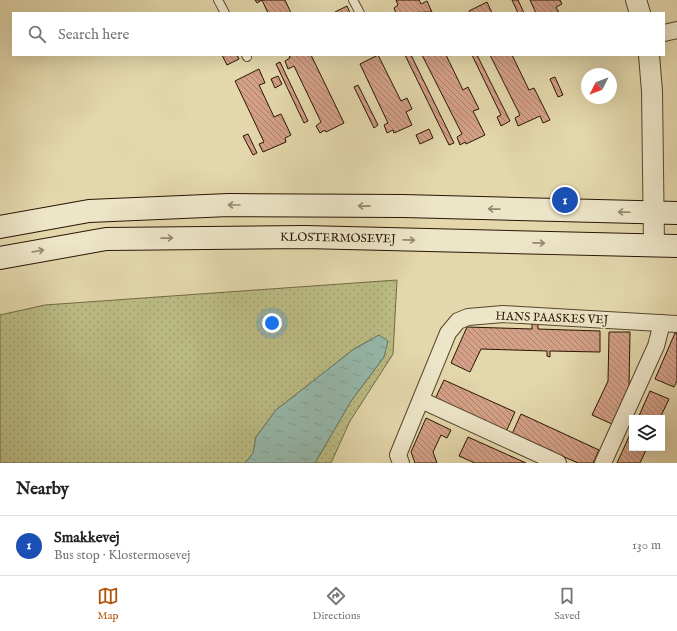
<!DOCTYPE html>
<meta charset="utf-8">
<style>
:root{--surface:#fff;--page:#f6f6f6;--text:#222;--muted:#767676;--line:#e0e0e0;--accent:#b45309}
body{margin:0;font-family:"IM FELL English",serif;background:var(--page);color:var(--text)}
.controls{position:absolute;right:12px;bottom:12px;display:grid;overflow:hidden;border-radius:0px;box-shadow:0 4px 16px #0002}
.controls button{width:36px;height:36px;display:grid;place-items:center;padding:0;border:0;border-bottom:1px solid var(--line);background:var(--surface);color:var(--text);font:20px sans-serif}
.compass{position:absolute;left:581px;top:68px;width:36px;height:36px;border-radius:50%;background:var(--surface);box-shadow:0 4px 16px #0002;rotate:228deg}
.you{position:absolute;left:272px;top:323px;width:14px;height:14px;margin:-10px;border:3px solid #fff;border-radius:50%;background:#1a73e8;box-shadow:0 0 0 6px #1a73e833}
.badge{display:grid;place-items:center;width:26px;height:26px;border-radius:50%;background:var(--accent);color:#fff;font-size:13px;font-weight:700}
.pin{position:absolute;translate:-50% -50%;border:2px solid #fff;box-shadow:0 1px 4px #0006}
.list{margin:0;padding:0;list-style:none}
h2{display:flex;justify-content:space-between;align-items:center;height:52px;margin:0;padding:0 16px;font-size:17px}
h2 small{font-size:13px;font-weight:400;color:var(--muted)}
.list li{display:grid;grid-template-columns:26px 1fr auto;gap:12px;align-items:center;box-sizing:border-box;height:60px;padding:0 16px;border-top:1px solid var(--line)}
.list b{display:block;font-size:15px;white-space:nowrap}
.list p{margin:0;font-size:13px;white-space:nowrap;color:var(--muted)}
.list em{font-size:13px;font-style:normal;color:var(--muted)}
.icon{flex:none;width:22px;height:22px;fill:none;stroke:currentColor;stroke-width:2;stroke-linecap:round;stroke-linejoin:round}
.map{position:relative;flex:none;width:677px;height:463px;overflow:hidden}
.search{position:absolute;background:var(--surface);box-shadow:0 4px 16px #0002;left:12px;right:12px;top:12px;height:44px;display:flex;align-items:center;gap:10px;box-sizing:border-box;padding:0 14px;border-radius:0px;color:var(--muted);font-size:15px}
.sheet{height:112px;background:var(--surface)}
nav{display:flex;justify-content:space-around;align-items:center;box-sizing:border-box;height:56px;border-top:1px solid var(--line);background:var(--surface);font-size:11px;color:var(--muted)}
nav a{display:grid;justify-items:center;gap:2px}
nav .on{color:var(--accent)}
.map>svg:first-child{display:block}
.grass{fill:url(#grass-dots);stroke:#726944}
.water{fill:url(#water-ripples);stroke:#697868}
.building{fill:url(#building-back-hatch);stroke:#281603}
.lines{fill:none;stroke-linecap:round;stroke-linejoin:round}
.service-casing{stroke:#57462d;stroke-width:10}
.minor-casing{stroke:#57462d;stroke-width:18}
.tertiary-casing{stroke:#57462d;stroke-width:22}
.secondary-casing{stroke:#281603;stroke-width:24}
.service{stroke:#ede5c8;stroke-width:8}
.minor{stroke:#ede5c8;stroke-width:16}
.tertiary{stroke:#ede5c8;stroke-width:20}
.secondary{stroke:#ede5c8;stroke-width:22}
.oneway{stroke:#94886f}
.labels{text-anchor:middle;dominant-baseline:central;stroke-width:4;stroke-linejoin:round;paint-order:stroke}
.street-label{font-size:12px;fill:#281603;stroke:#ede5c8}
</style>
<div class="map">
<svg width="677" height="463" viewBox="0 0 677 463">
<defs>
<pattern id="grass-dots" width="8" height="8" patternUnits="userSpaceOnUse"><rect width="8" height="8" fill="#bbbc84"/><path d="M2 2h.1M6 6h.1" fill="none" stroke="#a1a170" stroke-width="1.8" stroke-linecap="round"/></pattern>
<pattern id="water-ripples" width="26" height="14" patternUnits="userSpaceOnUse"><rect width="26" height="14" fill="#95b9ac"/><path d="M2 4q2-2 4 0t4 0M15 11q2-2 4 0t4 0" fill="none" stroke="#809e92"/></pattern>
<pattern id="building-back-hatch" width="6" height="6" patternUnits="userSpaceOnUse"><rect width="6" height="6" fill="#d4a087"/><path d="M-1 5l2 2M0 0l6 6M5-1l2 2" fill="none" stroke="#ac816c"/></pattern>
</defs>
<rect width="100%" height="100%" fill="#e3d7ab"/>
<filter id="stains"><feTurbulence type="fractalNoise" baseFrequency=".005" numOctaves="4"/><feColorMatrix values="0 0 0 0 .2 0 0 0 0 .09 0 0 0 0 .02 0 0 0 .5 -.17"/></filter>
<radialGradient id="worn" r=".72"><stop offset=".6" stop-color="#630" stop-opacity="0"/><stop offset="1" stop-color="#630" stop-opacity=".3"/></radialGradient>
<polygon class="grass" points="397,280 393,354 350,421 331,463 315,463 351,401 384,357 379,335 354,349 276,410 256,437 253,454 245,463 0,463 0,315 45,305"/>
<polygon class="water" points="379,335 388,341 384,357 351,401 315,463 245,463 253,453 256,437 276,410 354,349"/>
<g class="building">
<polygon points="255,0 285,0 291,13 268,13 262,0 257,3"/>
<polygon points="396,0 419,0 421,4 427,1 432,12 396,13 394,8 398,5"/>
<polygon points="512,0 518,0 524,13 518,13"/>
<polygon points="530,0 560,0 562,4 556,7 559,13 536,13"/>
<polygon points="487,2 492,13 470,13 469,11"/>
<polygon points="347,6 350,13 336,13 335,12"/>
<polygon points="222,55 237,55 239,59 227,65"/>
<polygon points="289,55 311,55 344,123 326,132 325,130 320,133 316,126 321,122 294,66 288,69 285,61 290,58"/>
<polygon points="378,55 401,101 407,98 412,109 406,112 412,125 394,133 393,130 387,133 384,125 388,123 360,64"/>
<polygon points="405,55 411,55 454,143 449,145"/>
<polygon points="422,55 446,55 463,90 468,87 479,109 473,111 485,135 466,144 465,142 460,145 457,137 462,134"/>
<polygon points="472,55 477,55 510,121 501,126 497,117 501,115"/>
<polygon points="490,55 512,55 529,90 534,88 550,120 543,123 540,116 518,126 515,118 520,115"/>
<polygon points="280,62 308,121 304,123 276,64"/>
<polygon points="259,69 265,83 259,85 274,117 281,114 291,135 285,138 286,142 263,152 259,144 264,142 235,81"/>
<polygon points="278,76 282,84 275,88 271,79"/>
<polygon points="555,77 563,95 558,97 550,79"/>
<polygon points="358,85 378,125 374,128 354,87"/>
<polygon points="429,129 433,138 420,144 416,135"/>
<polygon points="248,134 257,153 253,155 243,136"/>
<polygon points="532,321 538,322 538,329 600,331 600,352 550,351 550,357 547,356 547,351 481,349 470,372 451,363 467,327 532,329"/>
<polygon points="609,332 630,332 629,386 612,424 592,415 608,381"/>
<polygon points="675,333 677,334 677,381 674,387 655,379"/>
<polygon points="444,380 515,412 506,432 435,399"/>
<polygon points="650,391 669,399 660,418 638,418"/>
<polygon points="521,414 599,450 593,463 578,463 512,434"/>
<polygon points="426,418 451,430 447,438 441,435 433,452 437,463 415,463 411,452"/>
<polygon points="632,430 632,448 647,448 640,463 617,463"/>
<polygon points="468,437 526,463 475,463 459,456"/>
</g>
<g class="lines">
<g class="service-casing">
<g id="service">
<polyline points="218,0 225,13"/>
<polyline points="353,0 360,13"/>
<polyline points="246,55 247,57"/>
</g>
</g>
<g class="minor-casing">
<g id="minor">
<polyline points="664,33 677,30"/>
<polyline points="421,400 558,463"/>
<polyline points="401,463 398,455 448,333 458,321 468,317 503,314 677,324"/>
<polyline points="603,463 656,346 662,323"/>
</g>
</g>
<g class="tertiary-casing">
<g id="tertiary">
<polyline points="636,0 640,13"/>
<polyline points="649,55 652,91 654,246"/>
</g>
</g>
<g class="secondary-casing">
<g id="secondary">
<polyline points="0,227 89,211 229,205 403,206 677,213"/>
<polyline points="0,258 106,239 305,237 677,246"/>
</g>
</g>
<use href="#service" class="service"/>
<use href="#minor" class="minor"/>
<use href="#tertiary" class="tertiary"/>
<use href="#secondary" class="secondary"/>
</g>
<defs><path id="oneway-shaft" d="M-6 0H5M1.5-3L5.5 0L1.5 3" fill="none" stroke-width="1.6" stroke-linecap="round" stroke-linejoin="round"/></defs>
<g class="oneway">
<use href="#oneway-shaft" transform="translate(234 205) rotate(-180)"/>
<use href="#oneway-shaft" transform="translate(364 206) rotate(-179)"/>
<use href="#oneway-shaft" transform="translate(494 209) rotate(-179)"/>
<use href="#oneway-shaft" transform="translate(624 212) rotate(-178)"/>
<use href="#oneway-shaft" transform="translate(167 238) rotate(-1)"/>
<use href="#oneway-shaft" transform="translate(409 240) rotate(1)"/>
<use href="#oneway-shaft" transform="translate(539 243) rotate(1)"/>
<use href="#oneway-shaft" transform="translate(38 251) rotate(-10)"/>
</g>
<g class="labels">
<g class="street-label">
<text transform="translate(338 238) rotate(1)">KLOSTERMOSEVEJ</text>
<text transform="translate(552 318) rotate(2)">HANS PAASKES VEJ</text>
</g>
</g>
<rect width="100%" height="100%" filter="url(#stains)"/>
<rect width="100%" height="100%" fill="url(#worn)"/>
</svg>
<div class="controls">
<button><svg class="icon" aria-label="layers" viewBox="0 0 24 24"><path d="M12 4l9 5-9 5-9-5zM3 14l9 5 9-5"/></svg></button>
</div>
<svg class="compass" viewBox="-18 -18 36 36"><path d="M0-13l5 13h-10z" fill="#e53935"/><path d="M0 13l5-13h-10z" fill="#767676"/></svg>
<div class="you"></div>
<div class="pin badge" style="left:565px;top:200px;background:#1a4fb4">1</div>
<div class="search"><svg class="icon" aria-label="search" viewBox="0 0 24 24"><circle cx="10" cy="10" r="6"/><path d="M15 15l6 6"/></svg>Search here</div>
</div>
<section class="sheet">
<h2>Nearby<small></small></h2>
<ul class="list">
<li><span class="badge" style="background:#1a4fb4">1</span><div><b>Smakkevej</b><p>Bus stop · Klostermosevej</p></div><em>130 m</em></li>
</ul>
</section>
<nav>
<a class="on"><svg class="icon" aria-label="map" viewBox="0 0 24 24"><path d="M3 6l6-2 6 2 6-2v14l-6 2-6-2-6 2zM9 4v14M15 6v14"/></svg>Map</a>
<a><svg class="icon" aria-label="directions" viewBox="0 0 24 24"><path d="M12 3l9 9-9 9-9-9zM9 14v-3h6M13 9l2 2-2 2"/></svg>Directions</a>
<a><svg class="icon" aria-label="saved" viewBox="0 0 24 24"><path d="M7 4h10v16l-5-4-5 4z"/></svg>Saved</a>
</nav>
